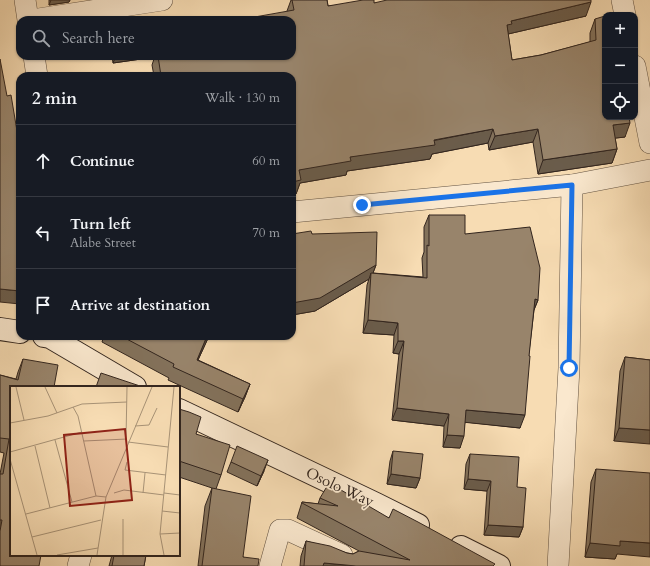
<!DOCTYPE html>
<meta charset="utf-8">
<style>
:root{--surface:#171b24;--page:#242831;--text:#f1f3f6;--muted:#9ea1a6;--line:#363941}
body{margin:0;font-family:Cardo,serif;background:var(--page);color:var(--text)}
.controls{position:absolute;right:12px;top:12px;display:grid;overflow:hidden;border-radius:8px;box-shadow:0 1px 3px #0004}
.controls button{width:36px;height:36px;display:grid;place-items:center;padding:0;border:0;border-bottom:1px solid var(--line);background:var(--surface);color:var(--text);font:20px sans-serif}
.stop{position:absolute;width:12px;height:12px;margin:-9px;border:3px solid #1a73e8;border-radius:50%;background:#fff}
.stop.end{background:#1a73e8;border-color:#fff;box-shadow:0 1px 4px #0008}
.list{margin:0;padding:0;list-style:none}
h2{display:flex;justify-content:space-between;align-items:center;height:52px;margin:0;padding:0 16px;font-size:17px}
h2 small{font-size:13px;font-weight:400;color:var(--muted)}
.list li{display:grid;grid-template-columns:26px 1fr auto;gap:12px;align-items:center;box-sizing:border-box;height:72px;padding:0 16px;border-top:1px solid var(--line)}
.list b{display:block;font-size:15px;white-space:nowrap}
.list p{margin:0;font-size:13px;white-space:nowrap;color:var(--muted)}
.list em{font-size:13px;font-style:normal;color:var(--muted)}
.icon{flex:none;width:22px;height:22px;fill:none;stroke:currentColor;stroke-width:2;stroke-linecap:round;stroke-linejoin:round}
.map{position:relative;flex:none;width:650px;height:566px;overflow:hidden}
.search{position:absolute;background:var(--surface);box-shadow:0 1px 3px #0004;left:16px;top:16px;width:280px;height:44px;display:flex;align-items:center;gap:10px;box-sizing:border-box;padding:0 14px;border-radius:12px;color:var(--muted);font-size:15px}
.panel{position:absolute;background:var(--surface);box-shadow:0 1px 3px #0004;left:16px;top:72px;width:280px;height:268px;border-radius:12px}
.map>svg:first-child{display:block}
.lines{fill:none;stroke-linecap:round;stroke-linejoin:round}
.minor-casing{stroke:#635343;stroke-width:22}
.secondary-casing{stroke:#32251e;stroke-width:24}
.minor{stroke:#fae8ce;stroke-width:21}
.secondary{stroke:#fae8ce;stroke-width:22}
.wall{fill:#83725c;stroke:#32251e}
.shaded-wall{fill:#6a5c4b;stroke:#32251e}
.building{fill:#98846b;stroke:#32251e}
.route{stroke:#1a73e8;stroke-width:5}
.labels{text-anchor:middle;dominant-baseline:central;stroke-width:3.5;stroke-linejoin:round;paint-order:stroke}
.street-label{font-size:15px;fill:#32251e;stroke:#fae8ce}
.inset-road{fill:none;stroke:#a89377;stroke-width:1}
.view{fill:#8f2418;fill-opacity:0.15;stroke:#8f2418;stroke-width:2}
.inset-edge{fill:none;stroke:#32251e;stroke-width:2}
</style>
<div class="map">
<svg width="650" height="566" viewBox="0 0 650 566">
<rect width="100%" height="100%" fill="#f7dcb3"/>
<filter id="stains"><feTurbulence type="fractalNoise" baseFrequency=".005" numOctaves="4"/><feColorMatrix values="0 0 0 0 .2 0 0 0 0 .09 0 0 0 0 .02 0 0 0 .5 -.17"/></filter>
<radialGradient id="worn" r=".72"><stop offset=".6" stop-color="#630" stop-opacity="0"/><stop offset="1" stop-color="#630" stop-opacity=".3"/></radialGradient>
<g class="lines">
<g class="minor-casing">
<g id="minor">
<polyline points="25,0 28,20"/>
<polyline points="622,0 625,15"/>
<polyline points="32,20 162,0"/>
<polyline points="34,56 37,76"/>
<polyline points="635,66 650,143"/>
<polyline points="292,212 572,185 650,170"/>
<polyline points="78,566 81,555"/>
<polyline points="270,566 280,530 288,530 342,555"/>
<polyline points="558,566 569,368 572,185"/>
</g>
</g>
<g class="secondary-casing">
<g id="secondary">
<polyline points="0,329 20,332"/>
<polyline points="44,336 50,337 135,387"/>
<polyline points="179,410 376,504 418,525"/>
<polyline points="461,547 499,566"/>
</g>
</g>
<use href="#minor" class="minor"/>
<use href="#secondary" class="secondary"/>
</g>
<g class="wall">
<polygon points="49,0 70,0 69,2 49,5"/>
<polygon points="291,0 327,0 328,6 374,3 586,16 508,34 512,60 541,55 590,42 590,33 595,19 625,137 615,138 617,149 612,163 538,174 533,142 489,150 488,143 432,154 430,159 347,171 346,175 300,183 296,194 292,195 292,76 154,76 152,65 155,56 292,56 287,11"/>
<polygon points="112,56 148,56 148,58 113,63"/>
<polygon points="429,215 465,234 538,300 534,310 520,428 465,422 460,448 443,447 444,426 392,420 399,354 393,353 394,335 363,333 367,285 369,279 315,311 292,315 292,234 312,234 376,265 373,273 423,277 422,258 424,252 424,227"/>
<polygon points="104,336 209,336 198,360 250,384 245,397 238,412 168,380 169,378 102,342"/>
<polygon points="625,357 650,360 614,441 620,371"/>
<polygon points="23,359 11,555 0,566 0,474 4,453 0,452 0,375 16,379 18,372"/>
<polygon points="179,409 196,434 221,475 216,489 243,557 258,566 198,566 205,506 212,488 179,477"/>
<polygon points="393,451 420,478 416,488 387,484 390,461"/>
<polygon points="470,454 517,487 523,527 519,537 484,535 487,491 464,489 466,464"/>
<polygon points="231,462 264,471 257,486 227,472"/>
<polygon points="596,469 617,554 615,559 585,557 591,482"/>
<polygon points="320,498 389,518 494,566 300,566 301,556 306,541 347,553 353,554 359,551 297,518 302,502 318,504"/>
<polygon points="112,555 146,555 144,566 109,566"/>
</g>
<g class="shaded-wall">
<polygon points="51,0 70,0 69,2 49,5"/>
<polygon points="591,2 586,16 508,34 507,25 511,21"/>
<polygon points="116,56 148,56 148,58 113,63"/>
<polygon points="630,123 625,137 608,139 613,125"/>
<polygon points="493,129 488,143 432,154 430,159 347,171 346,175 300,183 296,194 292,195 292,182 299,170 350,157"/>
<polygon points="538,129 533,142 489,150 495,136"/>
<polygon points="617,149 612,163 538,174 543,160"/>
<polygon points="376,265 371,278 371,273 369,279 315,311 292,315 292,303"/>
<polygon points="0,289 20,291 20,304 0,302"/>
<polygon points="535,299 538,300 533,312"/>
<polygon points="368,320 398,323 394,335 363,333"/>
<polygon points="207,336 209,336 192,373 197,360"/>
<polygon points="398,341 404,341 399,354 393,353"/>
<polygon points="250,384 245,397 238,412 243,399"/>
<polygon points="397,408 449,414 444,426 392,420"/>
<polygon points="466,410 525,415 520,428 462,422"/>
<polygon points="619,428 650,430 650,444 614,441"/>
<polygon points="447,435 464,436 460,448 443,447"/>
<polygon points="268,460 264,471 257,486 261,476"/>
<polygon points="391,474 420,478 416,488 387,484"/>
<polygon points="468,479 491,481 487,491 464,489"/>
<polygon points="488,525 523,527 519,537 484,535"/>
<polygon points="620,541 650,543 650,557 617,554 615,559 585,557 590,543"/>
<polygon points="324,563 356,566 322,566"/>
</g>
<g class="building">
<polygon points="292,0 327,0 328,6 363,0 374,0 374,3 387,0 591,0 591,2 511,21 512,24 507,25 512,60 541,55 596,40 595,19 605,16 605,117 629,117 630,123 613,125 617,149 543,160 538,129 495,136 493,129 434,140 435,145 350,157 351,161 299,170 301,180 292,182 292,76 161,76 158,56 292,56 292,20 238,20 294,10"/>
<polygon points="0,59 7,96 11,95 20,149 20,291 0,289"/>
<polygon points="429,215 465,215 465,234 530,227 540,268 538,300 535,299 529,356 530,356 525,415 466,410 464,436 447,435 449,414 397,408 404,341 398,341 398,323 368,320 371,273 427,278 427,245 429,246"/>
<polygon points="311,231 312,234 377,232 376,265 320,298 292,303 292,234"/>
<polygon points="121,336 207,336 197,360 250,384 243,399 173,367 174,364"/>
<polygon points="625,357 650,360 650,430 619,428"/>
<polygon points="23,359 58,365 54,387 11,387 11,555 41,555 39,566 0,566 0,531 2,520 0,520 0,474 3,474 9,439 0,438 0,375 18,380"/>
<polygon points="101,373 143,387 96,387"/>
<polygon points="179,409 189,412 201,417 196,434 230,445 221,475 179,461"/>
<polygon points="237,446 268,460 261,476 231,462"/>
<polygon points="393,451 423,454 420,478 391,474"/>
<polygon points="470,454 519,457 517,487 526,488 523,527 488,525 491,481 468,479"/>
<polygon points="596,469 650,473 650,543 620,541 620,546 590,543"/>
<polygon points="329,483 389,518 393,509 418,522 495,564 493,566 356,566 324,563 323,566 304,566 306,541 330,546 347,553 353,554 359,551 410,560 302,503 302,502 338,506 320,498"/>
<polygon points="212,488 251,496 243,557 259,559 258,566 202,566"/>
<polygon points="114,555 146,555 144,566 112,566"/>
</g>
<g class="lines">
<polyline class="route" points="362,205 572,185 569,368"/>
</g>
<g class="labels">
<g class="street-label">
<text transform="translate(340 487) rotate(25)">Osolo Way</text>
</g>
</g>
<g transform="translate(10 386)">
<rect width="170" height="170" fill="#f7dcb3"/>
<path class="inset-road" d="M6,1L14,34M35,1L47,27M63,21L68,30L86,110M0,37L38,30L72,18L117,16M125,40L139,39L147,22M116,53L117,1M45,54L62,116M74,55L117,53M118,56L158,61M25,60L40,122M0,66L72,46M0,73L27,169M117,76L115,84L156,89M104,107L114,104L154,109M133,107L135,87M154,107L170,109M152,125L170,127M16,128L86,110L96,111M113,133V169M150,148L170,147M22,151L91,134M47,169L88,162M87,169L96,111L142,1M154,169L150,148L164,1"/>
<path class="view" d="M115,43L122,114L60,120L54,49Z"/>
<rect width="170" height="170" class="inset-edge"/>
</g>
<rect width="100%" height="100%" filter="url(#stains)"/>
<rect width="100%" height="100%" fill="url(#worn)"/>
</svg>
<div class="controls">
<button>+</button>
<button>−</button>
<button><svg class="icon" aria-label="locate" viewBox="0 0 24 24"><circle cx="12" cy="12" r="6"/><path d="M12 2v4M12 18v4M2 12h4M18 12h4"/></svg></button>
</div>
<div class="stop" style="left:569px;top:368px"></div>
<div class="stop end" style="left:362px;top:205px"></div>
<div class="search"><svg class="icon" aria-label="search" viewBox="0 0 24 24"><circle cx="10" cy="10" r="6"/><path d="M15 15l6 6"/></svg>Search here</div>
<section class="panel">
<h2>2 min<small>Walk · 130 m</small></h2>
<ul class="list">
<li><svg class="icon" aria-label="ahead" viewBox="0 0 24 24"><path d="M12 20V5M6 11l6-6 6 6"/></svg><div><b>Continue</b></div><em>60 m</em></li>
<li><svg class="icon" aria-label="left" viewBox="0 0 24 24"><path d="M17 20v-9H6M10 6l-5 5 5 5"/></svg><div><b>Turn left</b><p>Alabe Street</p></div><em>70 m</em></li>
<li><svg class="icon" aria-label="arrive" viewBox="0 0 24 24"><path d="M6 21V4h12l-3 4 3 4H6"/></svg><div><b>Arrive at destination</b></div></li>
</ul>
</section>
</div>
